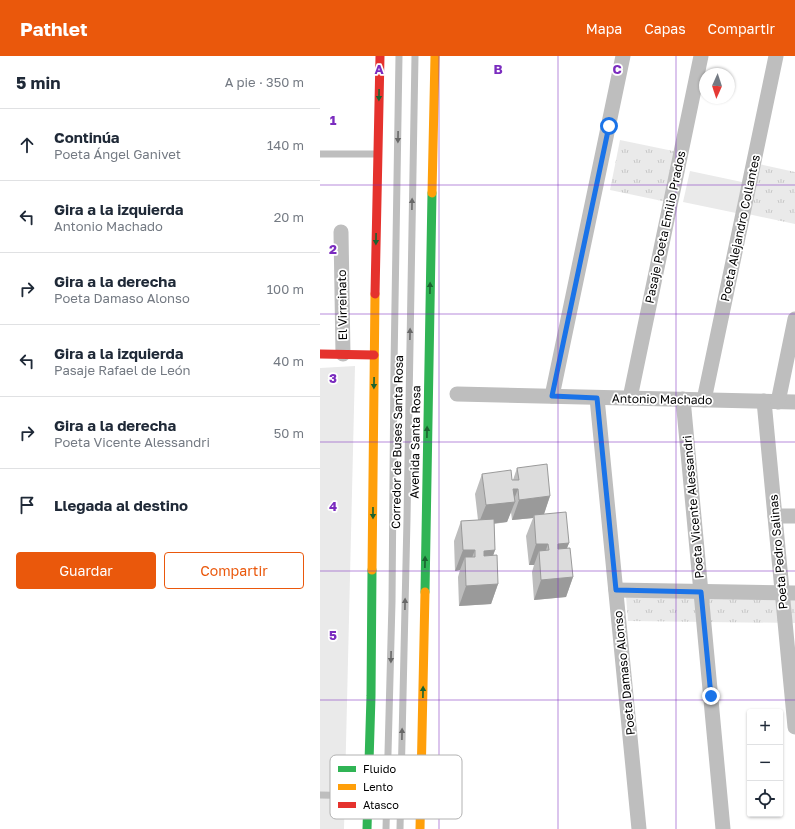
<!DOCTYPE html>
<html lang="es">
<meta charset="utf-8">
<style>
:root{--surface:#fff;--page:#f2f2f3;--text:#1f2937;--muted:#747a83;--line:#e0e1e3;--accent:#ea580c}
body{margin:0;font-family:"Golos Text",sans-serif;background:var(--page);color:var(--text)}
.controls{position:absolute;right:12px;bottom:12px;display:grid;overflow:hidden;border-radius:4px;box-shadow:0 1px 3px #0004}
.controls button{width:36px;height:36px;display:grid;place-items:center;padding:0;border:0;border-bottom:1px solid var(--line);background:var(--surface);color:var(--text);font:20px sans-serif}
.compass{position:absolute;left:379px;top:12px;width:36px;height:36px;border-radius:50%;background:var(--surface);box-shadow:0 1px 3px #0004;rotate:183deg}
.stop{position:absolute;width:12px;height:12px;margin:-9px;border:3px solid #1a73e8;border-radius:50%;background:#fff}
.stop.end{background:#1a73e8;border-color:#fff;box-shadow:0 1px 4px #0008}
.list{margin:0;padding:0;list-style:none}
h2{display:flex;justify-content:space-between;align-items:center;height:52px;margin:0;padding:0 16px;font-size:17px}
h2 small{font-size:13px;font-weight:400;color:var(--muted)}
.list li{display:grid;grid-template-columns:26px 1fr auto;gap:12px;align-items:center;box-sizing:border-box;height:72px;padding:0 16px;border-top:1px solid var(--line)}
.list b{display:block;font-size:15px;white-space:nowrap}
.list p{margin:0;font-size:13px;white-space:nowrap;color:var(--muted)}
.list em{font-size:13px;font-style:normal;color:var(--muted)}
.actions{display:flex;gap:8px;padding:12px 16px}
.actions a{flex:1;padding:9px 0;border:1px solid var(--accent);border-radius:4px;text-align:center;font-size:14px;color:var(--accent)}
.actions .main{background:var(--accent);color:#fff}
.icon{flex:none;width:22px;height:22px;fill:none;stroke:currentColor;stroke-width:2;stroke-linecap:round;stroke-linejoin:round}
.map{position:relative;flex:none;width:475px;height:773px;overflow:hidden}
header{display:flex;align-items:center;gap:24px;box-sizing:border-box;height:56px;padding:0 20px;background:var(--accent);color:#fff}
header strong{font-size:19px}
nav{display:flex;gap:22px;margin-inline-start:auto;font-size:14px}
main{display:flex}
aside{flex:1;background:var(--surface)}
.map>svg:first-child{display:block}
.park{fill:url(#park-tufts)}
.garden{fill:#eaeaea}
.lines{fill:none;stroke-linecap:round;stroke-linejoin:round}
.lane{stroke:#bebebe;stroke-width:7}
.street{stroke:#bebebe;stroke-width:15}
.fast{stroke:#30b455;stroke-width:9}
.slow{stroke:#ff9f0a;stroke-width:9}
.jam{stroke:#e5322d;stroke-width:9}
.wall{fill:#bdbdbd}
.shaded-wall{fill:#9a9a9a}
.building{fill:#dcdcdc;stroke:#9a9a9a}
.oneway{fill:#1a632f}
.oneway2{fill:#686868}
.route{stroke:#1a73e8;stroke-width:5}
.grid{fill:none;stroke:#7b2cbf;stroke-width:1;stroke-opacity:0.55}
.labels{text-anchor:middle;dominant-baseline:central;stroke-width:3.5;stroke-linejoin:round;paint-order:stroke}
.street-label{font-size:12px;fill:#000;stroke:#fff}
.key{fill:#fff;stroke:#b2b2b2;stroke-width:1}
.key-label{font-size:11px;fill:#000}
.grid-label{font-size:13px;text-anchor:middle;font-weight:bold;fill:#7b2cbf;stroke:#fff;stroke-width:3.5;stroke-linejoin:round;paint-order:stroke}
</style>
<header>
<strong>Pathlet</strong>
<nav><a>Mapa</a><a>Capas</a><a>Compartir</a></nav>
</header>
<main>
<aside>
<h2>5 min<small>A pie · 350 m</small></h2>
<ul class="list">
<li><svg class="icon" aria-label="ahead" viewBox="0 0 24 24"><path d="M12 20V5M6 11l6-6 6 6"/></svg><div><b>Continúa</b><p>Poeta Ángel Ganivet</p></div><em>140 m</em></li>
<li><svg class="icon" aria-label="left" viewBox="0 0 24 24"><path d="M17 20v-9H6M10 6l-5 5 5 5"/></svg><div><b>Gira a la izquierda</b><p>Antonio Machado</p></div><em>20 m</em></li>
<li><svg class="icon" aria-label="right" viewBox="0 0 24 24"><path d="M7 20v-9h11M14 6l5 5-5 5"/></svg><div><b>Gira a la derecha</b><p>Poeta Damaso Alonso</p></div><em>100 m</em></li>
<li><svg class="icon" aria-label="left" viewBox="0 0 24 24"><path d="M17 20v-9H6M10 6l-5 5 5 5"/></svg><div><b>Gira a la izquierda</b><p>Pasaje Rafael de León</p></div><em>40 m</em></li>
<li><svg class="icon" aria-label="right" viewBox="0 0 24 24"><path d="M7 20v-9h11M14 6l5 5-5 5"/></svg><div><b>Gira a la derecha</b><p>Poeta Vicente Alessandri</p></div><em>50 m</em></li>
<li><svg class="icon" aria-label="arrive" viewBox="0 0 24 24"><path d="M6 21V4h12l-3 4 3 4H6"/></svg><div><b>Llegada al destino</b></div></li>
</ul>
<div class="actions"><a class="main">Guardar</a><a>Compartir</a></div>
</aside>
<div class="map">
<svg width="475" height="773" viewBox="0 0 475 773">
<defs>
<pattern id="park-tufts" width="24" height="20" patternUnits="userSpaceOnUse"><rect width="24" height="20" fill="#eaeaea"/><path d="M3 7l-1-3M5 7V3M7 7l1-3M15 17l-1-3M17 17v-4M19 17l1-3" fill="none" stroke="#c7c7c7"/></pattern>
</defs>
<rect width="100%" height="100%" fill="#fff"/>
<g class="park">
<polygon points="300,84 358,96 347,146 290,134"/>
<polygon points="439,108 475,116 475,168 428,158"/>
<polygon points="306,540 475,543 475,567 308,565"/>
</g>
<g class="garden">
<polygon points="370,115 422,126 416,157 363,146"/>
<polygon points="35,310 24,773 0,773 0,312"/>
</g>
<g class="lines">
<g class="lane">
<polyline points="0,98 56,98"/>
<polyline points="0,739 46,740"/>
<polyline points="66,773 72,546 74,310 79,0"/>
<polyline points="80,773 87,463 95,0"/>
</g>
<g class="street">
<polyline points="21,176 23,298"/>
<polyline points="137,338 475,346"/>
<polyline points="232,340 303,0"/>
<polyline points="277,342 319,773"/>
<polyline points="310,342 381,0"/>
<polyline points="363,343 403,773"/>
<polyline points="384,344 456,0"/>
<polyline points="444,345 475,671"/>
<polyline points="458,346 475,263"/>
<polyline points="455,460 475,460"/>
<polyline points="296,534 475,537"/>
</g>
<g class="fast">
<polyline points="105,536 112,137"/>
<polyline points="47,773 51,640 52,514"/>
</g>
<g class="slow">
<polyline points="112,137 115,0"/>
<polyline points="52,514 55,238"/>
<polyline points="100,773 105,536"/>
</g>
<g class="jam">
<polyline points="55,238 60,0"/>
<polyline points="0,298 54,299"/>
</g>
</g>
<polygon class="wall" points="197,412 230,440 224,458 249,487 247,492 253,521 246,541 214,544 212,516 214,509 209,509 206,480 213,462 192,464 191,456 187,466 174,468 175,494 173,499 178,528 171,548 139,550 138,521 140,514 135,515 134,485 141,465 158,464 155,438 162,418 193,424"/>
<g class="shaded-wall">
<polygon points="193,433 198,433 193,446 195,446 187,466 158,469 166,449"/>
<polygon points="230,440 223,461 214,459 213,462 192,464 199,444"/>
<polygon points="249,487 241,507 230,508 238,488"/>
<polygon points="216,488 228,488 221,508 219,495 214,509 209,509"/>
<polygon points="143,494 155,494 147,514 145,501 140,514 135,515"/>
<polygon points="175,494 168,515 156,515 164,495"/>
<polygon points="253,521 246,541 214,544 221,524"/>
<polygon points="178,528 171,548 139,550 146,530"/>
</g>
<g class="building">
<polygon points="227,408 230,440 199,444 198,433 193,433 195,446 166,449 162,418 191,414 192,424 199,424 197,412"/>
<polygon points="246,456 249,487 238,488 238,493 250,492 253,521 221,524 219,495 229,494 228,488 216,488 214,459"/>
<polygon points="174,463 175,494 164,495 164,500 177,499 178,528 146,530 145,501 155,501 155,494 143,494 141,465"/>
</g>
<defs><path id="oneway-solid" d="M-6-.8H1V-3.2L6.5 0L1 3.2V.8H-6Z"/></defs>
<g class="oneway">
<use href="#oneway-solid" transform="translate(59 39) rotate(91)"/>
<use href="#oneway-solid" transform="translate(56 183) rotate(91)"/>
<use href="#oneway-solid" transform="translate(110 232) rotate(-89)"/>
<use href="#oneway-solid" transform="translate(54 327) rotate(91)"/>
<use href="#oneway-solid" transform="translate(107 376) rotate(-89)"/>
<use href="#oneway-solid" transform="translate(53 457) rotate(90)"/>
<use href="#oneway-solid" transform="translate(105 506) rotate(-89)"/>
<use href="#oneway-solid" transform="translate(103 636) rotate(-89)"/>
</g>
<g class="oneway2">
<use href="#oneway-solid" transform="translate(78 81) rotate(91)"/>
<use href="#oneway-solid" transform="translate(92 148) rotate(-89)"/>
<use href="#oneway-solid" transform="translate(90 278) rotate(-89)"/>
<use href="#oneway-solid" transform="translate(85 548) rotate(-89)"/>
<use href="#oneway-solid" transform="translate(71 601) rotate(91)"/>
<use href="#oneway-solid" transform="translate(82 678) rotate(-89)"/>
</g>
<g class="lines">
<polyline class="route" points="289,70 232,340 277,342 296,534 381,536 391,640"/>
</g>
<path class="grid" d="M119,0V773M238,0V773M356,0V773M0,129H475M0,258H475M0,386H475M0,515H475M0,644H475"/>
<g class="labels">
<g class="street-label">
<text transform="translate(345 171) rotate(-78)">Pasaje Poeta Emilio Prados</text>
<text transform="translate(420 172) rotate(-78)">Poeta Alejandro Collantes</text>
<text transform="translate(22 249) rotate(-91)">El Virreinato</text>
<text transform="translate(342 343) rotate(1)">Antonio Machado</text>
<text transform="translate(77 386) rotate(-89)">Corredor de Buses Santa Rosa</text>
<text transform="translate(95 386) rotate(-89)">Avenida Santa Rosa</text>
<text transform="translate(373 451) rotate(-95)">Poeta Vicente Alessandri</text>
<text transform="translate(458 496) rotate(-95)">Poeta Pedro Salinas</text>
<text transform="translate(304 617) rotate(-96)">Poeta Damaso Alonso</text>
</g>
</g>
<rect x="10" y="699" width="132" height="64" rx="6" class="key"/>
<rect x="18" y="710" width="18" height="6" fill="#30b455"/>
<rect x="18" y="728" width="18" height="6" fill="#ff9f0a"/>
<rect x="18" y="746" width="18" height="6" fill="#e5322d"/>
<g class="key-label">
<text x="43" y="717">Fluido</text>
<text x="43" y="735">Lento</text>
<text x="43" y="753">Atasco</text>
</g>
<g class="grid-label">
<text x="59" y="18">A</text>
<text x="178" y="18">B</text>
<text x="297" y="18">C</text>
<text x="13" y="69">1</text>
<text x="13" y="198">2</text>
<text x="13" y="327">3</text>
<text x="13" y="455">4</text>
<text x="13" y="584">5</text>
</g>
</svg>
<div class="controls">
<button>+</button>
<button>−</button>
<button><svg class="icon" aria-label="locate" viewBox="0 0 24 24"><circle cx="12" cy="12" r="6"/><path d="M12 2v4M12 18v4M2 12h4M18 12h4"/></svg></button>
</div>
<svg class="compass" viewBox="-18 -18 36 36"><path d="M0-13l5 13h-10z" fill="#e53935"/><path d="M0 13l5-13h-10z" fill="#747a83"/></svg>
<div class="stop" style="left:289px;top:70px"></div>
<div class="stop end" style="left:391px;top:640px"></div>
</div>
</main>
